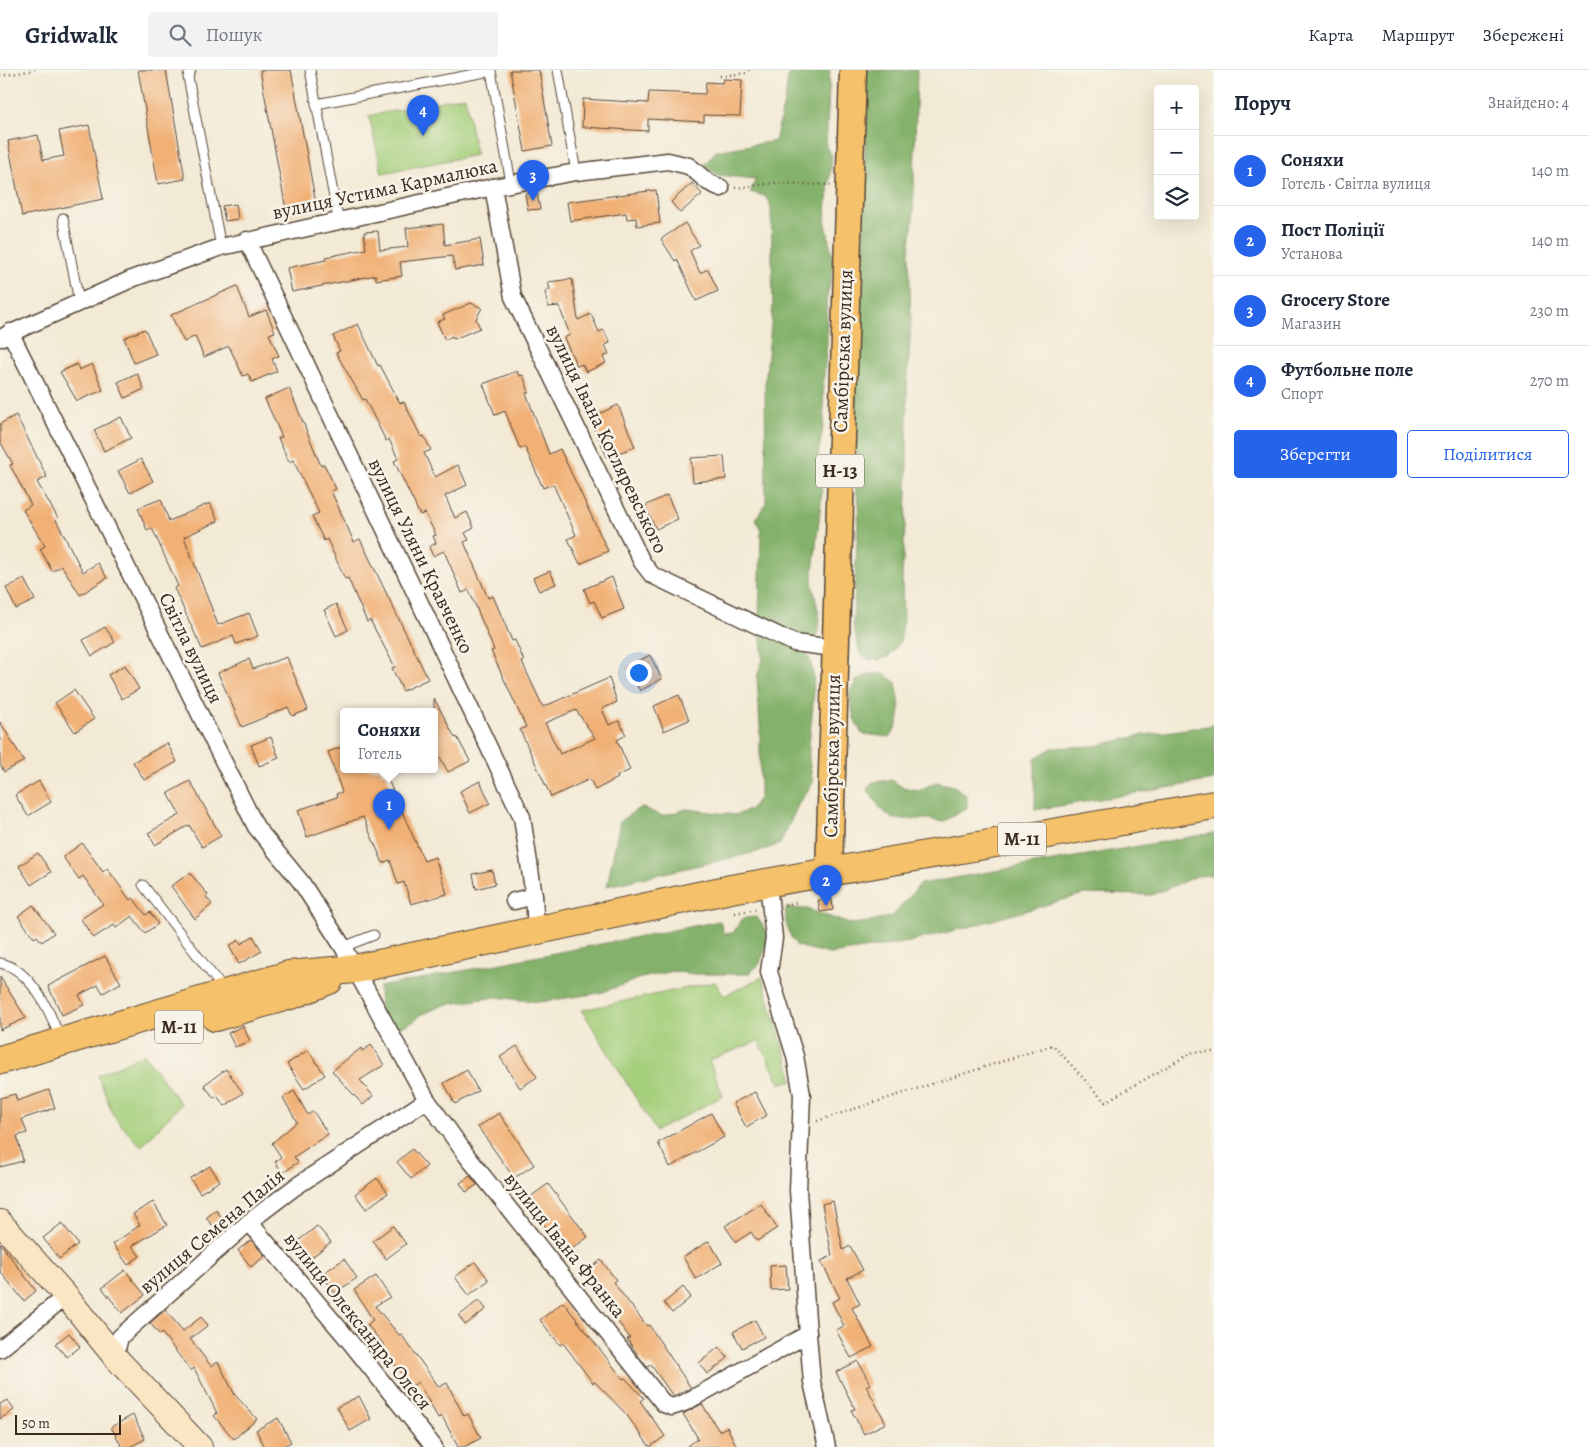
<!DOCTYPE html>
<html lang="uk">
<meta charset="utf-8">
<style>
:root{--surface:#fff;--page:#f2f2f3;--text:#1f2937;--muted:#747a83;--line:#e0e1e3;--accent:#2563eb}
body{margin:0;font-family:Alegreya,serif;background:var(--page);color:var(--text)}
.controls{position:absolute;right:15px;top:15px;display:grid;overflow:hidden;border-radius:5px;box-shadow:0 5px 20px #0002}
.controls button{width:45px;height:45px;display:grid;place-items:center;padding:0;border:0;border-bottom:1px solid var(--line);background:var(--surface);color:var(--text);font:25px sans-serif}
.scale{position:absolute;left:15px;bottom:12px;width:106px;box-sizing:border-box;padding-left:5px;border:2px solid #3b2a1e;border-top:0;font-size:14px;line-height:18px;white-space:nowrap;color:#3b2a1e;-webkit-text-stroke:4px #f7f3e8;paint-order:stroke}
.you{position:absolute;left:638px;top:602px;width:18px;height:18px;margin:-12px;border:4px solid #fff;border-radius:50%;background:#1a73e8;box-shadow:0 0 0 8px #1a73e833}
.badge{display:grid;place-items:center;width:32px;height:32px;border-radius:50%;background:var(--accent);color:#fff;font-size:16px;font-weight:700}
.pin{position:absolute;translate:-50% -41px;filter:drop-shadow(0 1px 2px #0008)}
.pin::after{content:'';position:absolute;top:26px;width:18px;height:15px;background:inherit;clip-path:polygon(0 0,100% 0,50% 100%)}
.popup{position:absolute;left:340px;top:638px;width:98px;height:65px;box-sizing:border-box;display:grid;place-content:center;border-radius:5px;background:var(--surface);filter:drop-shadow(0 1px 4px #0005);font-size:16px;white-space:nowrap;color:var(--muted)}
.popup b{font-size:19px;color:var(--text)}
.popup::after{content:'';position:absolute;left:50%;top:100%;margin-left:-10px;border:10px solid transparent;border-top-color:var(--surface)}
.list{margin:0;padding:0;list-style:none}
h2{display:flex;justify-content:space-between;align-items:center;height:65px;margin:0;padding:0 20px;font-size:21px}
h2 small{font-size:16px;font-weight:400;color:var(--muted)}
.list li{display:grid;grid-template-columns:32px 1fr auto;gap:15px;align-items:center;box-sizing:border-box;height:70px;padding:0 20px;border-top:1px solid var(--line)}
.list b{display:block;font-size:19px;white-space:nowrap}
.list p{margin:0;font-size:16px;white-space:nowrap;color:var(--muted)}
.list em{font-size:16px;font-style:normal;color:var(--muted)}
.actions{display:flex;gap:10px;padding:15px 20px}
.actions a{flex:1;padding:11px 0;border:1px solid var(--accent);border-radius:5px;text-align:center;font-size:18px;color:var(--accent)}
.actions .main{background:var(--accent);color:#fff}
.icon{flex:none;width:28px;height:28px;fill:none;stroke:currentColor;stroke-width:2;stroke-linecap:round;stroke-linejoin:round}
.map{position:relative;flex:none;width:1214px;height:1377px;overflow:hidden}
header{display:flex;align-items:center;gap:30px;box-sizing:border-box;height:70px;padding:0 25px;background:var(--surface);border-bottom:1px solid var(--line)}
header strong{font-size:24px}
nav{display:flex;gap:28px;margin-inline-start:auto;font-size:18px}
.search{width:350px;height:45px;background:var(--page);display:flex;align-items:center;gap:12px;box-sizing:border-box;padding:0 18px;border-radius:5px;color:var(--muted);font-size:19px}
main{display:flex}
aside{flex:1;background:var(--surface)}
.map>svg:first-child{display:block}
.green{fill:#a5cf7b;stroke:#707c4c}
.forest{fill:#84b26b;stroke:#606e44}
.building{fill:#f1b074;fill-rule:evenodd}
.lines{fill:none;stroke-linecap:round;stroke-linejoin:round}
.lane-casing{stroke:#574739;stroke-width:11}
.street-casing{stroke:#574739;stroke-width:19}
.secondary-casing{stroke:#574739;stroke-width:26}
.primary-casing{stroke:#574739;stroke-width:29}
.highway-casing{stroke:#574739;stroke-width:30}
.path{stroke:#574739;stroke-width:2.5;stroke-dasharray:1 4;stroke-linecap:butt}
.lane{stroke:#fff;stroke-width:9}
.street{stroke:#fff;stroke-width:16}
.secondary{stroke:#fbe6c4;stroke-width:24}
.primary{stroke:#f5c16b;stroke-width:26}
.highway{stroke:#f5c16b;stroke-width:28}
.labels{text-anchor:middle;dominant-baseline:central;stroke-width:5;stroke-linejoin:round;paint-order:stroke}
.shield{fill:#f7f3e8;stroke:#73665b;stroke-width:1}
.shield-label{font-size:19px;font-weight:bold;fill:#3b2a1e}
.street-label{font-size:20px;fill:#3b2a1e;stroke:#f7f3e8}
</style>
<header>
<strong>Gridwalk</strong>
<div class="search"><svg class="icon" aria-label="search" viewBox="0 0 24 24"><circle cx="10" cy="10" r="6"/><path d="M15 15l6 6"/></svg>Пошук</div>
<nav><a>Карта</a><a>Маршрут</a><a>Збережені</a></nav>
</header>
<main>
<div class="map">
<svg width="1214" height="1377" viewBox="0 0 1214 1377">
<rect width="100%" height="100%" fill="#f7f3e8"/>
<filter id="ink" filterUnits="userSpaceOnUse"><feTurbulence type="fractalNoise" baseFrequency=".02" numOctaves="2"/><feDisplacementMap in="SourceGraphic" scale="10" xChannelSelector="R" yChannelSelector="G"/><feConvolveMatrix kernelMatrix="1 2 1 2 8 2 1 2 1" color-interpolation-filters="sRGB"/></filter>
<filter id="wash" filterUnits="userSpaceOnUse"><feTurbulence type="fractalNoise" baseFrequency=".0096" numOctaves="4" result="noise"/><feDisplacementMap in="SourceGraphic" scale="20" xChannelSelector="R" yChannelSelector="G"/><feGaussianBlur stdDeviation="1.12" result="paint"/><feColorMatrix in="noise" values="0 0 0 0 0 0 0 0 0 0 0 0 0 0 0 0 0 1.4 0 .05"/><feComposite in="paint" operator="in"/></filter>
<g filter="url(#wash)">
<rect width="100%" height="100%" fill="#f3ead5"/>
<g class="green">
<polygon points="465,26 476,85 382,103 369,46"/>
<polygon points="762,907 793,1010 780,1014 759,971 709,990 723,1026 656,1061 582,940 715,912 724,926"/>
<polygon points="144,984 181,1034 141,1077 114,1047 98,1005"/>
</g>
<g class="forest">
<path d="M789,0H830L826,77L832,86L825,149L834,194L826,232L827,271L823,316L824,351L818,385L822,423L812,512L820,550L816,569L807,584C820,609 810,650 809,678C808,689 811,702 813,713L799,733L780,774L757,782L607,816L620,751L641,737L662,746L687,739L735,745L750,740L760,727V656L757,607L763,589L759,549L761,461L756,449L766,433L765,314L773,236L771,136L765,126L750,122L756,109L717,105L704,95L716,81L775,71L786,25Z"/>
<polygon points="866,0 917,0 913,151 909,181 911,252 907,318 907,426 902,505 903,553 900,572 889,586 880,590 868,589 860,583 853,555 859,433 855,416 856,348 851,321 860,301 857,283 858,252 863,218"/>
<path d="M871,604H884L896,613C900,636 904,647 890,667L862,664L854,648L849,624L857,610Z"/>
<polygon points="1214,655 1214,710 1035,740 1035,688 1052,678 1096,676 1138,666"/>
<polygon points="892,710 903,718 920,720 936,712 954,716 967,726 967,738 943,752 929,749 893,749 881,739 867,719 873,712"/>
<path d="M1214,763V805L1197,806L1152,825L1084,824L976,855L909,872L830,884L797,876C788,864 784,853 786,838L807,839L850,854L869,852L893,846L920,814Z"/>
<polygon points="757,847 770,867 759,895 748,904 693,904 672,901 641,908 600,923 539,932 496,927 444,935 421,945 413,952 395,959 380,951 379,917 720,851 724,864 733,863 743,848"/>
</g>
<g id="blocks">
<g class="building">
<polygon points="138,0 166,0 185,109 158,114"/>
<polygon points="260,0 291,0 317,139 287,145"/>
<polygon points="510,0 539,0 552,76 525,81"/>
<polygon points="723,9 742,10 740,46 704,45 704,52 648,49 648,61 582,57 583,29 648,33 649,22 705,24 706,12 722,13"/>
<polygon points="89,55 103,129 22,146 8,71 38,65 43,90 64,86 59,61"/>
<polygon points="692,113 702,124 680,143 671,132"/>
<polygon points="656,120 660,153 637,156 636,148 627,149 626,143 570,151 567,132"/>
<polygon points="537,123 540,139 528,140 525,124"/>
<polygon points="236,134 238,149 225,151 222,136"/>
<polygon points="685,153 699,175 690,181 700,203 708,199 718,221 696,231 677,189 675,191 661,169"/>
<polygon points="443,154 445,175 480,169 484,195 455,200 452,186 400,192 402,206 376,210 376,205 292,222 287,198 326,190 326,187 366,179 364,162 378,161 380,180 408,177 406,158"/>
<polygon points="572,209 578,250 591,244 599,262 604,260 610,273 605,275 609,284 603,287 606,293 586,302 582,294 577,296 564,268 570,265 559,236 548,237 545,221 550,220 548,212"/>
<polygon points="237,216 249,247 266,240 275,262 269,264 279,286 272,289 277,301 252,312 248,304 243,306 229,276 204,287 195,266 184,272 171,245"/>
<polygon points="471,233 482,238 476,249 480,258 454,269 452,266 445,270 437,252 445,249 443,245"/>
<path d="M358,254L378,296L380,295L400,333L404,332L421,367L424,366L431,380L424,383L435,407L458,395L467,415L445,426L455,448L467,442L474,458L465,463L469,470L464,472L488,528L493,526L512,571L515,570L524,591L522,592L543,637L609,608L617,632L602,639L609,655L619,651L626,665L617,670L630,700L617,706L618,708L595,720L590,709L551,727L520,660L526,657L491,581L494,580L469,520L462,523L444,481L433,486L429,477L436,473L433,466L436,465L425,443L420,445L394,391L398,389L389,369L386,371L365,329L363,330L336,283L340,281L333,266ZM576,640L595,668L560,684L545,653Z"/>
<polygon points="145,259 156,284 134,293 124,268"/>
<polygon points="77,294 79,300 92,294 103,320 77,331 60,302"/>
<polygon points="517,301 519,306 523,305 529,322 526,323 549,384 560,379 608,481 580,494 568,469 576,465 553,414 543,418 525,377 520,379 505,341 495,345 483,314"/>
<polygon points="137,303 144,319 125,328 118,312"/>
<polygon points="289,318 321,396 324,394 336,419 331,421 354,472 360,469 428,609 403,621 392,598 395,597 370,550 367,552 348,508 345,509 327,469 324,471 312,446 319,443 293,390 289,392 278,368 282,367 265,329"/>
<polygon points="618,335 635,377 607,387 590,348"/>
<polygon points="16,345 47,407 37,412 58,448 56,450 83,502 98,493 107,508 80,525 62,496 52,501 40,479 45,476 23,440 31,435 10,395 13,394 0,371 0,354"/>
<polygon points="121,347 131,368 104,381 94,360"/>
<polygon points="724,386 726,409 693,412 691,388"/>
<polygon points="141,389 153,411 130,423 118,401"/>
<polygon points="667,425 678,449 656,459 645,436"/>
<polygon points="161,429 169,451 210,433 218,451 184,467 218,555 249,543 258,566 236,574 233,566 202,579 174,518 178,516 152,458 147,460 138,438"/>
<polygon points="550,501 556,514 539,521 533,508"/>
<polygon points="612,507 624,539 602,548 594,531 590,533 584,519"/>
<polygon points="24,509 35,530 16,539 6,518"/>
<polygon points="336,534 348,560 336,566 324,540"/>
<polygon points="105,557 115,572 92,586 83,570"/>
<polygon points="650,585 662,609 640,621 627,597"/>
<polygon points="287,587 308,640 292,646 288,637 242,657 218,603 249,589 253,599"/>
<polygon points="125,595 139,619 122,629 108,605"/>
<polygon points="74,620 94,649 75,662 55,633"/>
<polygon points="679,625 689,650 664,661 654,636"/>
<polygon points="434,628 455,668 457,667 470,691 448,702 434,676"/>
<polygon points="0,652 24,691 4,702 0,694"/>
<polygon points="271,667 279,688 259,696 251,675"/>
<polygon points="167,673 177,692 144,710 133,692"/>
<polygon points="344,676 344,699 380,699 382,704 385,703 424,791 435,787 447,824 411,834 404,812 398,814 390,790 383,793 363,747 307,767 298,740 337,727 336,724 342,722 328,682"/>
<polygon points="39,711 51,732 28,746 15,725"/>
<polygon points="190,711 221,766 202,777 189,755 155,775 148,763 180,745 168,723"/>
<polygon points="480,711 490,733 470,743 460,721"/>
<polygon points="82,773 103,802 107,798 130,830 133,828 146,845 150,842 158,854 145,863 132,846 116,858 114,855 93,868 81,849 103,834 83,806 79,809 63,787"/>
<polygon points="38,783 51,802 31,815 19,796"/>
<polygon points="492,800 495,814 476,819 473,804"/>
<polygon points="190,803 208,825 206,827 212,834 195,849 171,816"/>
<polygon points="832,829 833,840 820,842 818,830"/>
<polygon points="33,835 54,863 42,872 37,866 34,868 18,846"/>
<polygon points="253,866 262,881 239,894 229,876 239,870 241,874"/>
<polygon points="105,886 121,913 103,923 98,915 79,925 84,935 62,945 48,916"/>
<polygon points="0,907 26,948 0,960"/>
<polygon points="243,956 250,971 235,977 228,963"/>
<polygon points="371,975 384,995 360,1010 373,1026 363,1035 332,1001 361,978 362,981"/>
<polygon points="517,976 537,1007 520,1018 500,987"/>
<polygon points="308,980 325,1005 304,1019 287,994"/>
<polygon points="226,999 243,1023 225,1036 217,1026 214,1028 204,1015"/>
<polygon points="467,1000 478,1021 455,1034 444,1013"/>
<polygon points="49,1020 55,1038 22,1049 27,1063 17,1066 23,1091 0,1097 0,1028 15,1024 17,1031"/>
<polygon points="294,1021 308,1045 313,1041 328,1064 294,1087 298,1092 283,1103 275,1092 281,1087 272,1073 297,1052 283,1028"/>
<polygon points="755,1022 767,1045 746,1057 733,1033"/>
<polygon points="499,1043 534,1095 514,1108 478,1057"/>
<polygon points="711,1043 724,1067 670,1097 658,1073"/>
<polygon points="412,1079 427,1096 411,1109 397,1092"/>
<polygon points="210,1096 220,1111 200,1123 190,1108"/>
<polygon points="470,1106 477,1115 466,1122 460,1113"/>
<polygon points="377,1108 388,1123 366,1139 355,1124"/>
<polygon points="548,1114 588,1167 565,1184 526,1130"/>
<polygon points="833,1131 843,1180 850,1176 863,1200 847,1208 860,1234 852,1238 873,1277 851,1288 836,1260 844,1256 832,1232 840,1228 821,1191 832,1186 822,1134"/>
<polygon points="153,1132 167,1155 132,1176 140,1186 128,1195 113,1174 140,1155 133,1144"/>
<polygon points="761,1134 777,1158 757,1171 751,1162 736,1172 725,1156"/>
<polygon points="216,1140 225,1152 216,1159 206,1148"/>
<polygon points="62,1153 78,1174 59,1189 43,1168"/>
<polygon points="317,1156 331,1172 311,1188 297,1172"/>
<polygon points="393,1156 406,1174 386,1189 373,1171"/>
<polygon points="251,1170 265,1186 251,1197 238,1180"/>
<polygon points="709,1171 722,1193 696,1209 683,1187"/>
<polygon points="0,1173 36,1221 24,1231 0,1201"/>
<polygon points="344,1189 357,1208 335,1223 322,1204"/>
<polygon points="601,1190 616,1210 613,1212 647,1256 649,1255 691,1318 673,1326 651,1295 647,1297 638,1285 627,1269 630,1268 583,1204"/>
<polygon points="475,1192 489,1210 469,1225 455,1207"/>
<polygon points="786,1195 788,1219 771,1220 770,1196"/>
<polygon points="125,1200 145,1225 122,1243 102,1218"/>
<polygon points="376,1206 390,1227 375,1236 399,1265 401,1264 439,1317 447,1313 464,1346 468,1344 481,1368 464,1377 458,1377 442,1346 438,1348 418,1312 411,1317 383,1277 385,1276 367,1255 373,1250 354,1220"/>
<polygon points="683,1217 691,1227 672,1243 664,1233"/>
<polygon points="479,1230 486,1239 465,1255 459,1246"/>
<polygon points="563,1232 623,1309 625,1308 644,1328 640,1331 665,1366 650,1377 626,1344 595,1312 593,1313 563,1273 560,1275 540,1250"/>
<polygon points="165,1240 183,1261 201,1247 208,1255 190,1269 211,1296 218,1292 235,1325 257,1349 234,1369 214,1346 217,1343 194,1298 191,1301 162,1263 160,1265 150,1253"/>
<polygon points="755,1250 764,1267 742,1278 733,1262"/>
<polygon points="69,1263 80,1277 67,1287 55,1274"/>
<polygon points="719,1277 728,1288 707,1304 699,1293"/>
<polygon points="858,1291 870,1314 866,1316 886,1353 864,1364 851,1340 855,1339 836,1302"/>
<polygon points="359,1326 371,1349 350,1361 337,1337"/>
<polygon points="7,1330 14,1340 0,1349 0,1334"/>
<polygon points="702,1334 719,1361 727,1357 737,1377 687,1377 698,1368 683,1344"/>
<polygon points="133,1345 145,1369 130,1377 122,1377 111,1357"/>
<polygon points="278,1348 291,1372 282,1377 265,1377 256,1360"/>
</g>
</g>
</g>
<g filter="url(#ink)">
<use href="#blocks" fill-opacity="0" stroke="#574739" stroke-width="1"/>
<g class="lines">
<g class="lane-casing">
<g id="lane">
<polyline points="191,0 188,7 221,177"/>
<polyline points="310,0 338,149"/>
<polyline points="558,0 576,102"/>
<polyline points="316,34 491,1 511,113"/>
<polyline points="63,148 79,232"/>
<polyline points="143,815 224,920"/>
<polyline points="343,877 374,865"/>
<path d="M0,893C31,899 51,943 60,969"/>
</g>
</g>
<g class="street-casing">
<g id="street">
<polyline points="493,117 513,227 642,492 652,505 794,573 834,578"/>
<polyline points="247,170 522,747 534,826 536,859"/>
<polyline points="10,262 256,757 301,812 343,877 427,1030 467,1086 664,1334 672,1337 684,1333 808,1264"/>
<polyline points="0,268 134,208 221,177 493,117 576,102 668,91 689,96 708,112 721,118"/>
<polyline points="768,813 774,868 769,902 795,986 802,1025 798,1120 808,1264 812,1312 827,1377"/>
<polyline points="514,831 534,826"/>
<polyline points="249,1152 347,1268 434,1377"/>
<polyline points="0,1279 66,1226"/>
<polyline points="115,1287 120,1267 249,1152 295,1117 427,1030"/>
</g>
</g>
<g class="secondary-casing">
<polyline id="secondary" points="0,1152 66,1226 115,1287 200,1377"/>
</g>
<g class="primary-casing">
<polyline id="primary" points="829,802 853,0"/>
</g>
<g class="highway-casing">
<g id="highway">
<polyline points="215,947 294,924 329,910"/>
<polyline points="0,990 289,905 355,899 731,819 1214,735"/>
</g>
</g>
<g class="path">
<polyline points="0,6 35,0"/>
<polyline points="720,6 747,3 749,0"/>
<polyline points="735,118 775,113 831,115"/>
<polyline points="785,835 798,832"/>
<polyline points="735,843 757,839"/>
<polyline points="817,1051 1053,975 1105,1032 1193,982 1214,982"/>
</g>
<use href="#lane" class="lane"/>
<use href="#street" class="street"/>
<use href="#secondary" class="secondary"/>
<use href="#primary" class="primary"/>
<use href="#highway" class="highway"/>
</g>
</g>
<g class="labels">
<g class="shield">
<rect x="816" y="384.5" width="48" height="33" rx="4"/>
<rect x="998" y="752.5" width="48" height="33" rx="4"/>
<rect x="155" y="940.5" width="48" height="33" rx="4"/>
</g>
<g class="shield-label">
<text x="840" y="401">Н-13</text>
<text x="1022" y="769">М-11</text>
<text x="179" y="957">М-11</text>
</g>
<g class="street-label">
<text transform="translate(385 119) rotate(-12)">вулиця Устима Кармалюка</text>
<text transform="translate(843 281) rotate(-88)">Самбірська вулиця</text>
<text transform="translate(607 369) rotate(64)">вулиця Івана Котляревського</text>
<text transform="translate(421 486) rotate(64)">вулиця Уляни Кравченко</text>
<text transform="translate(191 578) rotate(64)">Світла вулиця</text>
<text transform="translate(832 686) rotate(-89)">Самбірська вулиця</text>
<text transform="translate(212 1161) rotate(-40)">вулиця Семена Палія</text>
<text transform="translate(565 1175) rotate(51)">вулиця Івана Франка</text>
<text transform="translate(358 1251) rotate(51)">вулиця Олександра Олеся</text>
</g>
</g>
</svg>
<div class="controls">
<button>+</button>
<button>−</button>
<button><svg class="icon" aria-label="layers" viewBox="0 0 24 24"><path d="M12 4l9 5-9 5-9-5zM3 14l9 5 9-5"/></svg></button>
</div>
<div class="scale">50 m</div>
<div class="you"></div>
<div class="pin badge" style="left:389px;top:760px">1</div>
<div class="popup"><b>Соняхи</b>Готель</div>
<div class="pin badge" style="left:826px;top:836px">2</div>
<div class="pin badge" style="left:533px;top:131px">3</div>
<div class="pin badge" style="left:423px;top:66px">4</div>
</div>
<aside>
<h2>Поруч<small>Знайдено: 4</small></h2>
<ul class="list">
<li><span class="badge">1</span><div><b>Соняхи</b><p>Готель · Світла вулиця</p></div><em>140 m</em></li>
<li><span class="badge">2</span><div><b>Пост Поліції</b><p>Установа</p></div><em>140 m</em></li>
<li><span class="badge">3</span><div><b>Grocery Store</b><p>Магазин</p></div><em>230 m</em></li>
<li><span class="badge">4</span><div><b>Футбольне поле</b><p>Спорт</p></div><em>270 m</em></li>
</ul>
<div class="actions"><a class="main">Зберегти</a><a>Поділитися</a></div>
</aside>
</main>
